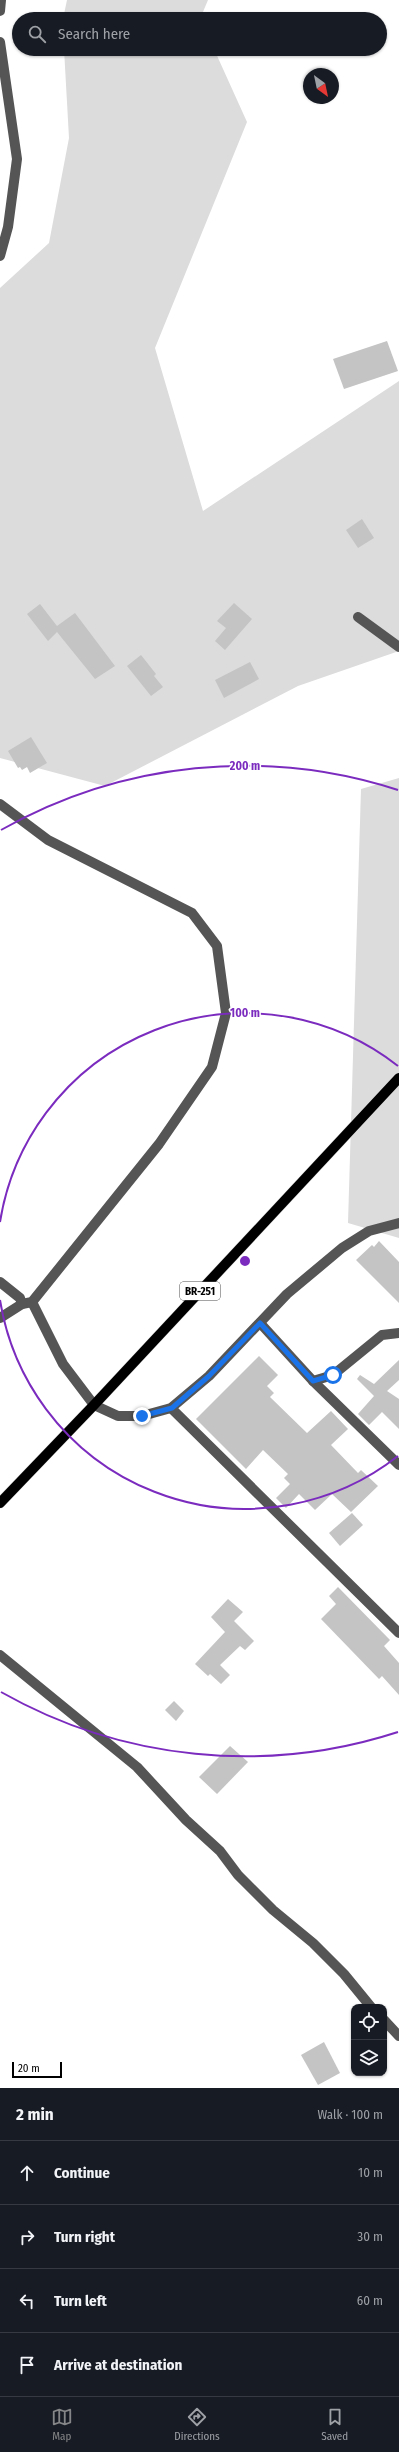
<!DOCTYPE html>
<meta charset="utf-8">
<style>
:root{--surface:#171b24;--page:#242831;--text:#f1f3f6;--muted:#9ea1a6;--line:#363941;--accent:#858687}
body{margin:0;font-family:"Fira Sans Condensed",sans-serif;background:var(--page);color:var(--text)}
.controls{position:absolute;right:12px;bottom:12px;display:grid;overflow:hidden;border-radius:8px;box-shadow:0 1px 3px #0004}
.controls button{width:36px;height:36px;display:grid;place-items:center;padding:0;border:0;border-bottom:1px solid var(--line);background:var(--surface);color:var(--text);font:20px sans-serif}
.compass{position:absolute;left:303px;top:68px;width:36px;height:36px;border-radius:50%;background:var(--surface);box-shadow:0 1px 3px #0004;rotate:147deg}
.scale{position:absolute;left:12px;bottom:10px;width:50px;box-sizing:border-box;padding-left:4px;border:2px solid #000;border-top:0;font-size:11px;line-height:14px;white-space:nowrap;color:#000;-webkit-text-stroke:3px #fff;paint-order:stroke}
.stop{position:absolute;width:12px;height:12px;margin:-9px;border:3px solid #1a73e8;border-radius:50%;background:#fff}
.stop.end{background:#1a73e8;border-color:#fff;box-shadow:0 1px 4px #0008}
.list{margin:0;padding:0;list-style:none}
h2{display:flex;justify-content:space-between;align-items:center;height:52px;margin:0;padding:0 16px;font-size:17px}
h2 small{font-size:13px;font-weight:400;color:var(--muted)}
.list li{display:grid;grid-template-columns:26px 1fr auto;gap:12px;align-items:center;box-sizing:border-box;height:64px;padding:0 16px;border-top:1px solid var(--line)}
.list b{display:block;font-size:15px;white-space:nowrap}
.list em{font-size:13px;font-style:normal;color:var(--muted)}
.icon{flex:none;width:22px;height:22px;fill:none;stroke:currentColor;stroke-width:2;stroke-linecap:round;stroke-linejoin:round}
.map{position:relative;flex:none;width:399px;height:2088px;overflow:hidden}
.search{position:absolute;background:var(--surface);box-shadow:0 1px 3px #0004;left:12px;right:12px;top:12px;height:44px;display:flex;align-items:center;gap:10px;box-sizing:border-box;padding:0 14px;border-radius:22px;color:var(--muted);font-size:15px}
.sheet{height:308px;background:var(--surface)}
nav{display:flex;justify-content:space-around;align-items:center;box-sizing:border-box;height:56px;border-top:1px solid var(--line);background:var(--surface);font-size:11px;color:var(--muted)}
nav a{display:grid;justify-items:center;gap:2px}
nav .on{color:var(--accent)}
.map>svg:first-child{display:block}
.green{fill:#dcdcdc}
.building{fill:#c4c4c4}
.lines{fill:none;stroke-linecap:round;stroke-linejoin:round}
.major-casing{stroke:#dbdbdb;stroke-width:11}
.minor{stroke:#555;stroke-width:10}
.major{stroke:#000;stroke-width:10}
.route{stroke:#1a73e8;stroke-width:5}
.ring{fill:none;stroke:#7b2cbf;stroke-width:2}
.labels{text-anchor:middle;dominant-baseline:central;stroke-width:3;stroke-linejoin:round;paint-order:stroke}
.shield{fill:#fff;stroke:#4c4c4c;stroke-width:1}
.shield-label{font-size:11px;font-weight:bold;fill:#000}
.centre{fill:#7b2cbf;stroke:#fff;stroke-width:2}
.ring-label{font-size:12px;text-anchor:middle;font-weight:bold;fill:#7b2cbf;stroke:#fff;stroke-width:3;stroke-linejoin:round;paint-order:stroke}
</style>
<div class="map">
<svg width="399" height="2088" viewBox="0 0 399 2088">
<rect width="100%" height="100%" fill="#fff"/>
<g class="green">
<polygon points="67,0 208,0 200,19 63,19"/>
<polygon points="64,49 214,49 247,122 155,348 203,511 399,381 399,651 298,686 105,786 0,758 0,288 49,243 69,138"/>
<polygon points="399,778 399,1238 348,1223 361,789"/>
</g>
<g class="building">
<polygon points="387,341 398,371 344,389 333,359"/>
<polygon points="362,519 374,538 358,548 346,530"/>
<polygon points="234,603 252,619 225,650 215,641 226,628 217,621"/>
<polygon points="40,604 57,626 75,613 115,666 95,679 57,632 48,641 27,614"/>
<polygon points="141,655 156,674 154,676 163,687 151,696 127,666"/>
<polygon points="250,662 259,679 224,698 215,680"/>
<polygon points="31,737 47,763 30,773 27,767 22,770 20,767 18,768 8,751"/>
<polygon points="379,1241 399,1262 399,1303 356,1260 372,1245 374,1247"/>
<polygon points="259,1356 278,1375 267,1386 274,1393 270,1397 307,1433 331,1411 348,1429 331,1445 358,1473 361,1470 378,1486 351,1512 332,1494 315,1510 299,1494 286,1508 276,1498 290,1484 284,1478 288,1474 263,1450 246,1469 196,1419"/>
<polygon points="399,1360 399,1380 387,1391 399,1399 399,1429 382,1412 369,1425 358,1414 374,1396 357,1379 360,1375 374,1384"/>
<polygon points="352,1513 363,1525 340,1546 329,1533"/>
<polygon points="338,1587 390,1640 384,1646 399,1663 399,1695 382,1676 379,1679 321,1619 336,1604 329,1596"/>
<polygon points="228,1599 243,1612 234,1621 254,1641 245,1650 240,1646 220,1665 230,1675 221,1684 210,1674 208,1676 195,1664 225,1632 211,1617"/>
<polygon points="174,1701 184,1711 176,1721 165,1710"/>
<polygon points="230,1746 248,1762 217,1794 199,1777"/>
<polygon points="324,2042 340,2073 318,2085 301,2055"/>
</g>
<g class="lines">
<g class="major-casing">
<polyline id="major" points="0,1503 94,1405 399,1078"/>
</g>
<g class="minor">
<polyline points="0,11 1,0"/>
<polyline points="0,42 17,159 8,227 0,256"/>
<polyline points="358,617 399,647"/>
<polyline points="0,804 48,840 192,913 217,946 226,1013 212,1067 159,1144 32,1302 22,1304 0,1318"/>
<polyline points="0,1282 20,1298 22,1304"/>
<polyline points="32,1302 63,1364 94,1405 118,1416 142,1416 171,1408 209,1376 287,1294 342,1248 369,1231 399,1223"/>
<polyline points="260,1323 313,1381 399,1465"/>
<polyline points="313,1381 333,1375 382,1335 399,1333"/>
<polyline points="171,1408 399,1633"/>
<polyline points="0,1655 137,1767 186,1820 220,1851 238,1875 273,1910 313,1943 344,1974 371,2007"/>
<polyline points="384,2020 399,2036"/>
</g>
<use href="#major" class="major"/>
</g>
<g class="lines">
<polyline class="route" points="142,1416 172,1408 209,1376 260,1323 313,1381 333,1375"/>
</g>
<g class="ring">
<path d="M398 1456A248 248 0 0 1 0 1300M0 1222A248 248 0 0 1 398 1066"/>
<path d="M398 1732A495 495 0 0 1 1 1692M1 830A495 495 0 0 1 398 790"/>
</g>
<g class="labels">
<rect class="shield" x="180" y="1282" width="40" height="18" rx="3"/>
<g class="shield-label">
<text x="200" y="1291">BR-251</text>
</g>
</g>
<circle cx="245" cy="1261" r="6" class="centre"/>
<g class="ring-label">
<text x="245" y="770">200 m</text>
<text x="245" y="1017">100 m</text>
</g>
</svg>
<div class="controls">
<button><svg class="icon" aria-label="locate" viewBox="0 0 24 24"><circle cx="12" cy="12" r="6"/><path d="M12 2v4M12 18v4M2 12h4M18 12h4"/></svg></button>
<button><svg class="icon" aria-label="layers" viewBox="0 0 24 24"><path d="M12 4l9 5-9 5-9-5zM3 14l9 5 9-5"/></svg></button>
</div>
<svg class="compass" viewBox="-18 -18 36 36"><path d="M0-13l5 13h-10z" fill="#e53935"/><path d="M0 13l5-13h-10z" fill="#9ea1a6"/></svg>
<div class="scale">20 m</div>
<div class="stop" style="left:333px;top:1375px"></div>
<div class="stop end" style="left:142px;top:1416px"></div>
<div class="search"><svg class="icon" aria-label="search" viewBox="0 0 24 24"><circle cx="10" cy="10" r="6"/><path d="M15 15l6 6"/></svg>Search here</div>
</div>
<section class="sheet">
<h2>2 min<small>Walk · 100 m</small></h2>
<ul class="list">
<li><svg class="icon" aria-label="ahead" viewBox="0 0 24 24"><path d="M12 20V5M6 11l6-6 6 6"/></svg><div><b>Continue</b></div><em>10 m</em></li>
<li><svg class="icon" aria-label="right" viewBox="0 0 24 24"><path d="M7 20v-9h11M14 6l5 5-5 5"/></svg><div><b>Turn right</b></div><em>30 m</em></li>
<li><svg class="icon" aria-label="left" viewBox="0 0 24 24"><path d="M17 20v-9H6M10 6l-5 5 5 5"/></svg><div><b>Turn left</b></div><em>60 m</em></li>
<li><svg class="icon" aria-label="arrive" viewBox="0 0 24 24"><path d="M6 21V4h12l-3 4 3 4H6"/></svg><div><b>Arrive at destination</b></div></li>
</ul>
</section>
<nav>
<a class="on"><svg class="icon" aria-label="map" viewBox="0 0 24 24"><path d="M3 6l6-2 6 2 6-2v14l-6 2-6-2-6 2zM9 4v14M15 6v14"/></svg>Map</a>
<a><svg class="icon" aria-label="directions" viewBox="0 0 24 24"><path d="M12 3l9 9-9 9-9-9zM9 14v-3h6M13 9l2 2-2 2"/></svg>Directions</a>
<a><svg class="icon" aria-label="saved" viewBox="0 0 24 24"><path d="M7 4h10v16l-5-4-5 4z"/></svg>Saved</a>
</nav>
